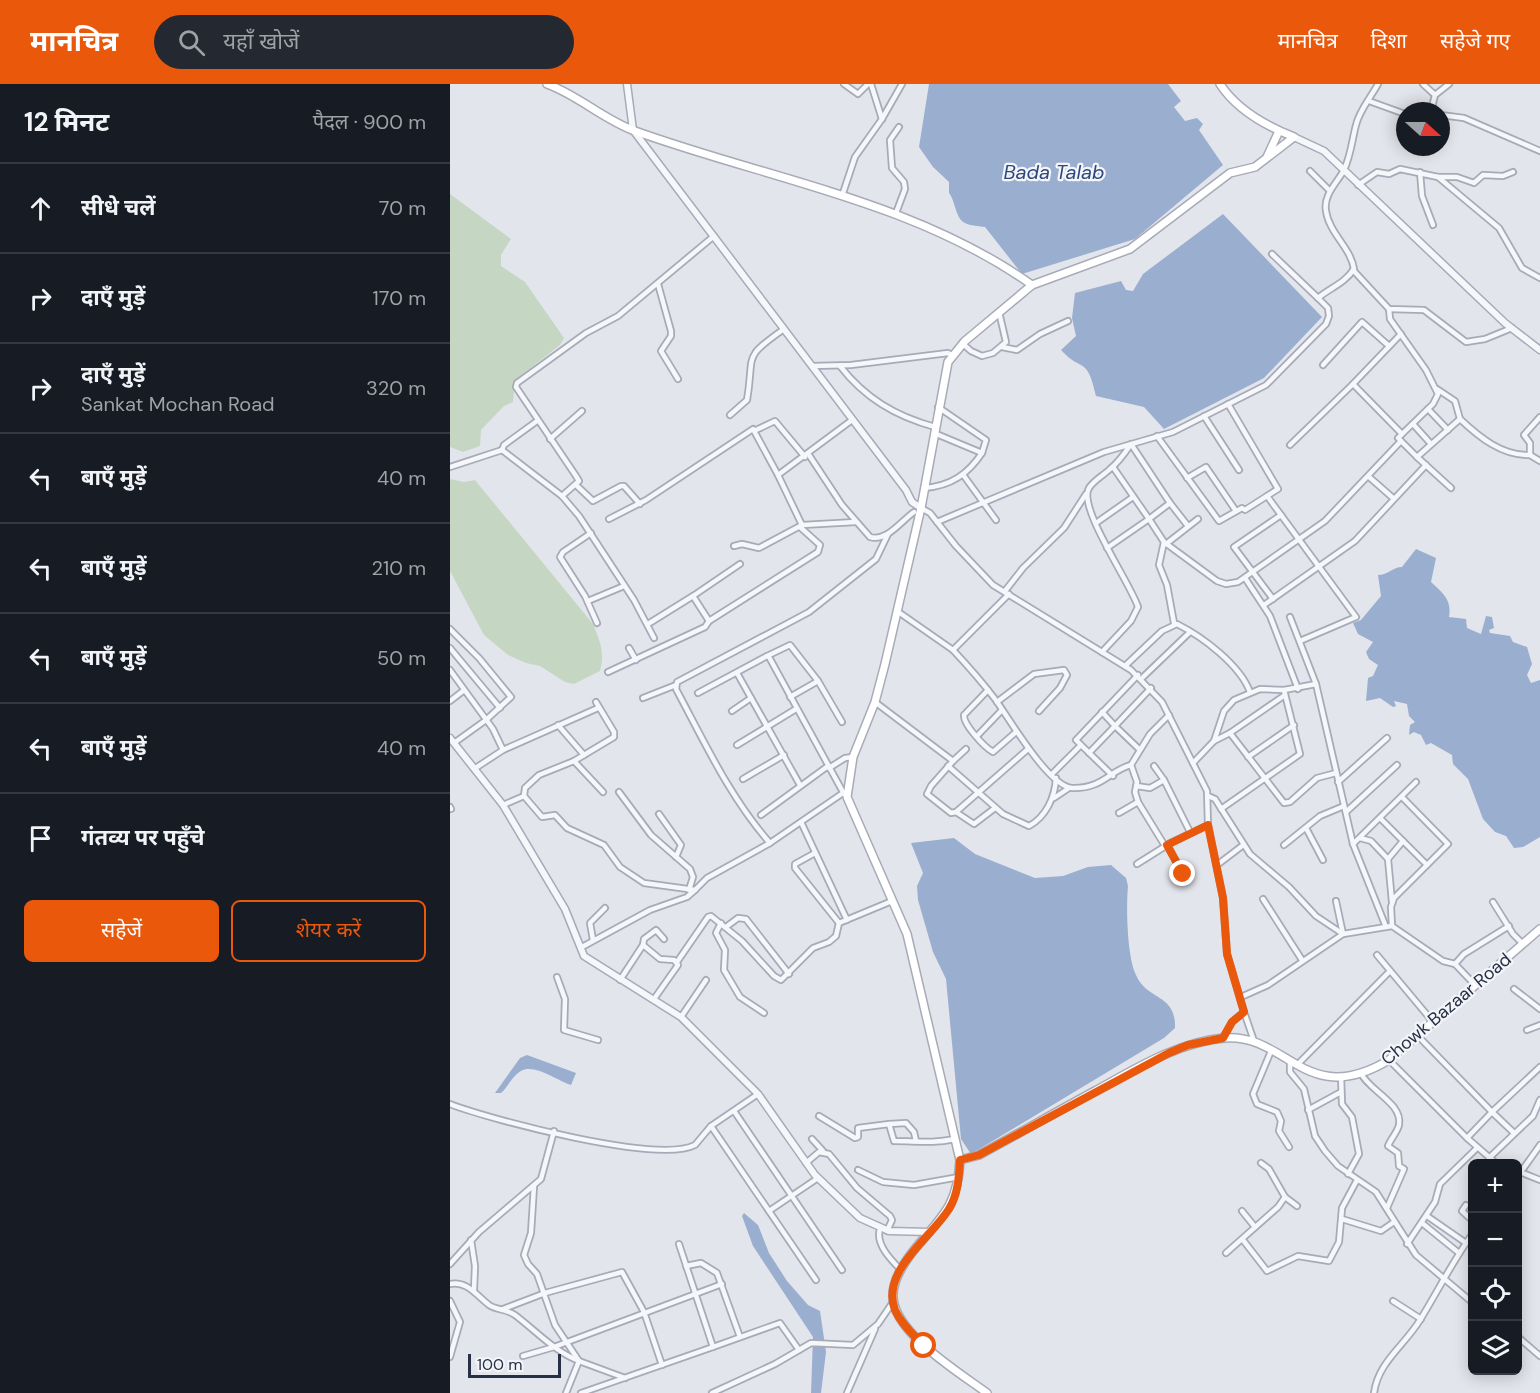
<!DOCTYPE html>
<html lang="hi">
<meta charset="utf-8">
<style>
:root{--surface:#171b24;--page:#242831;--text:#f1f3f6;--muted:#9ea1a6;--line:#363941;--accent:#ea580c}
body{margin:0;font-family:"DM Sans","Noto Sans Devanagari",sans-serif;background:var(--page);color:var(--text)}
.controls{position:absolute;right:18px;bottom:18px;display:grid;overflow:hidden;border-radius:9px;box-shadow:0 3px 15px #0003}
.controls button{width:54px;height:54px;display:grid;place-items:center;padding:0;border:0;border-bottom:2px solid var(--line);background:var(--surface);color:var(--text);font:30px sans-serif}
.compass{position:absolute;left:946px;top:18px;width:54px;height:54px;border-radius:50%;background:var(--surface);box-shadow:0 3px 15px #0003;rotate:111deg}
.scale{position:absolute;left:18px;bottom:15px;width:93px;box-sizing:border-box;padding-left:6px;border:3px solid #283046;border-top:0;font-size:16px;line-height:21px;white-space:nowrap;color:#283046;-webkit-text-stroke:4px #f3f5f9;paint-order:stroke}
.stop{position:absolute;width:18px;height:18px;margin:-14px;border:4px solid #ea580c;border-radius:50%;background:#fff}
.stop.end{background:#ea580c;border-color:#fff;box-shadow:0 2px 6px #0008}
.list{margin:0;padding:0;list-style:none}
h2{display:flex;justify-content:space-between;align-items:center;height:78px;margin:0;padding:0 24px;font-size:26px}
h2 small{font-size:20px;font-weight:400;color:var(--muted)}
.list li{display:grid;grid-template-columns:39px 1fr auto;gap:18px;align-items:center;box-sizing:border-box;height:90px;padding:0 24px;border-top:2px solid var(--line)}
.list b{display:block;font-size:22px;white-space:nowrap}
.list p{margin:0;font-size:20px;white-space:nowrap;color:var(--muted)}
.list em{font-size:20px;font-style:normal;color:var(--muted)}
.actions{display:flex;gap:12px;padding:18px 24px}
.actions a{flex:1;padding:14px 0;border:2px solid var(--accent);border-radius:9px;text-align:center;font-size:21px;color:var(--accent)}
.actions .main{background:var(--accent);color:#fff}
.icon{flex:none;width:33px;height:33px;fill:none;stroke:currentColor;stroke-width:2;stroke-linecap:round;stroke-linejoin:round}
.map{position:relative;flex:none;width:1090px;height:1309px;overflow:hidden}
header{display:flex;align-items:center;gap:36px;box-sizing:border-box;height:84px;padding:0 30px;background:var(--accent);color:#fff}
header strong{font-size:28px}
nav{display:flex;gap:33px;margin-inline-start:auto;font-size:21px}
.search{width:420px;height:54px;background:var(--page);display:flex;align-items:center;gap:15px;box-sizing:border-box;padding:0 21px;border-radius:33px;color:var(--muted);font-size:22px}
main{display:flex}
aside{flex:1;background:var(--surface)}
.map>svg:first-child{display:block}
.green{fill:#c5d7c3}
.water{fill:#9aaecf}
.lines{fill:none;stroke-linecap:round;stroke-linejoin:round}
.minor-casing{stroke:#a7abb7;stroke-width:8}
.tertiary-casing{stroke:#a7abb7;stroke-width:9}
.secondary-casing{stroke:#a7abb7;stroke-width:10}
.minor{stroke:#f6f7fa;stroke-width:4.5}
.tertiary{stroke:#f6f7fa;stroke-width:6}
.secondary{stroke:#fff;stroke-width:7}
.route{stroke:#ea580c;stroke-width:8}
.labels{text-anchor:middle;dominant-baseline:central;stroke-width:4.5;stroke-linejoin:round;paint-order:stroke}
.street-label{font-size:18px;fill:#283046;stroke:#f3f5f9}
.water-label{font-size:20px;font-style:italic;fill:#2e487f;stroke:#f3f5f9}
</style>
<header>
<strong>मानचित्र</strong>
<div class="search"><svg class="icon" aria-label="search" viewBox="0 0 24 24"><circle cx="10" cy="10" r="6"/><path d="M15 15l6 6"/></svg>यहाँ खोजें</div>
<nav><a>मानचित्र</a><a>दिशा</a><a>सहेजे गए</a></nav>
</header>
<main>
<aside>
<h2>12 मिनट<small>पैदल · 900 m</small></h2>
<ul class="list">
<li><svg class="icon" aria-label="ahead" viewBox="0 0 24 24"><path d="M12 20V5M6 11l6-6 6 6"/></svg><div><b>सीधे चलें</b></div><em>70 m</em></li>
<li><svg class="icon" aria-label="right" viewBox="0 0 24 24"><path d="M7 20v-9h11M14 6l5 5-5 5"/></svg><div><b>दाएँ मुड़ें</b></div><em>170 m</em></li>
<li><svg class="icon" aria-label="right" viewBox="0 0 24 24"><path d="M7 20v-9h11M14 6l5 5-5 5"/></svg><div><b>दाएँ मुड़ें</b><p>Sankat Mochan Road</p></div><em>320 m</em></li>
<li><svg class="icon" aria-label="left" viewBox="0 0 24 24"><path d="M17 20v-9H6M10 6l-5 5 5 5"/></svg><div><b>बाएँ मुड़ें</b></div><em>40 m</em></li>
<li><svg class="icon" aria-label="left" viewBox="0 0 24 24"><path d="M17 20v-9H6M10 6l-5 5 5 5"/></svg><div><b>बाएँ मुड़ें</b></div><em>210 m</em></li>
<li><svg class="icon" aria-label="left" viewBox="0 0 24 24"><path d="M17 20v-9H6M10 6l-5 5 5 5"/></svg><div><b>बाएँ मुड़ें</b></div><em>50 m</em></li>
<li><svg class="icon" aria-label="left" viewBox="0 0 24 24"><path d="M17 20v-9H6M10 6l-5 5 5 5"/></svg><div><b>बाएँ मुड़ें</b></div><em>40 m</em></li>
<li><svg class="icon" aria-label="arrive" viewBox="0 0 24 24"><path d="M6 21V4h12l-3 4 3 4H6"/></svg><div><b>गंतव्य पर पहुँचे</b></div></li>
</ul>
<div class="actions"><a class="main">सहेजें</a><a>शेयर करें</a></div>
</aside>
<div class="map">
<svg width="1090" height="1309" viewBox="0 0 1090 1309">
<rect width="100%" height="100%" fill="#e3e5ec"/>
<g class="green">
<polygon points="0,110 61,155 51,171 51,182 75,198 114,254 110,261 65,296 63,318 54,322 31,346 30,362 13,368 0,363"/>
<path d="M0,395L14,398L25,396L143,540C150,557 155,569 150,587L124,600L115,598L90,582L76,579L58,571L34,551L0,487Z"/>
</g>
<g class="water">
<path d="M479,0H718L731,17L724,23L735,37L747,34L753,40L749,46L773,81L685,155L572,190L535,143C530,142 520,142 515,139C505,134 506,118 499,109V98L483,83L469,63Z"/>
<path d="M773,130L872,233L814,294L714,345L694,323L646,312C637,271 632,289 611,266L626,252L622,234L625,209L671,197L676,206L683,207L693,190Z"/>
<path d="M966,465L986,474L981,498C993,509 1002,516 999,533L1016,535L1017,544L1031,550L1036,532L1042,533L1044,544L1039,546L1040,549L1060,552L1063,558L1077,563L1082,580L1077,591L1081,599L1090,596V753L1073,763L1064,764L1056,752L1045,748L1033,735L1018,695L1003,680L1002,671L981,659L976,661L971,651L964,648L959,651L960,641L965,638L959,632L957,620L944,617L946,622L943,623L930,614L916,617L918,594L923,592L928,581L919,575L916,568L923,558L908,550L903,539L911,536L931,512L928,491C938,491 943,483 952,483Z"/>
<path d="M504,754L525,770L585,794L613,792L638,783L661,781L676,794L678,802C676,823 677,873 686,891C697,917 726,909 725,944L714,954L521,1070L511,1055L496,895L483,868L468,816L467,802L473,789L461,759Z"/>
<path d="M77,971L126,989L121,1001C108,997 84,979 71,987C62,992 58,1003 51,1009H45L70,974Z"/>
<polygon points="294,1129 308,1141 319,1169 337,1197 358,1221 370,1227 376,1268 371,1309 361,1309 363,1253 303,1162 292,1132"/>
</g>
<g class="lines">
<g class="minor-casing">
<g id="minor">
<polyline points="394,0 408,10 418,0"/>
<polyline points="421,0 432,35"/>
<polyline points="973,0 985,11 981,27"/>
<polyline points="985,11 999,0"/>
<polyline points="919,17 955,30"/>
<polyline points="991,31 1014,34 1090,67"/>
<polyline points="860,87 880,107"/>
<polyline points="970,88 972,112 983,141"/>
<polyline points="988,93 1049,144 1072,184 1090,194"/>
<polyline points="908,101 927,88 939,90 950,85 988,93 1007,93 1024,99 1033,91 1053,92 1063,88"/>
<polyline points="392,112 405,73 432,35 452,0"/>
<polyline points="446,129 455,105 454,98 442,84 440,56 449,43"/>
<polyline points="822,170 868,214"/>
<polyline points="903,186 939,225 974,226 1016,258 1035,255 1062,244"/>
<polyline points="208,200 221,247 221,252 211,267 228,295"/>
<polyline points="939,225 940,235 976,286 988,310 983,320 948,354 951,357"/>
<polyline points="512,259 521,267 532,272 543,269 556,258 549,228"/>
<polyline points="552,263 567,266 590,250 618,237"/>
<polyline points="873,281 912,238 939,262"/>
<polyline points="362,282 401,281 498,269 502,271"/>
<path d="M390,282C415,314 445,332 485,343"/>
<polyline points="903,300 951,250"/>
<polyline points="987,305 1005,317 1010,335"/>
<polyline points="778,320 828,405 817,412 906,533 850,557"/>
<polyline points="978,325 998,346"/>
<path d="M280,331L297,316C305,270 291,275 334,245"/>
<polyline points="754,332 789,386"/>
<polyline points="1090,333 1074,351 1080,359 1080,371 1090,377"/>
<polyline points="87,337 54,361 52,366 112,412 129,432 184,516 204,554"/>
<polyline points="963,340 981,360"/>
<polyline points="306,346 325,337 355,373"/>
<polyline points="484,349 532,369 536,356 488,323"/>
<polyline points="707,352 769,437 792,424 795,426 817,412"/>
<polyline points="100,355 132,327"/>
<polyline points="840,361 903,300 952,350"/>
<path d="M359,371L392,421L420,453C437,458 451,437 464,428"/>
<polyline points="967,373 1001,404"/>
<polyline points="0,383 52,366"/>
<polyline points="514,392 546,436"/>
<polyline points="918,392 943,414"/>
<polyline points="737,394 756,383 786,427"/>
<polyline points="126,401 143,417 171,402 174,402 190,420"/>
<path d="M474,404C501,402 518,390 532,369"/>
<polyline points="112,412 129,397 126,392 66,303 67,299 136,249 168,232 264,152"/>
<polyline points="720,419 738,442"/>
<polyline points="471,424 480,429 506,462 543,501 681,586 712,618 757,707 758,741 773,814 777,870 794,928 782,938 773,954"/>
<polyline points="159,435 196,416 303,345 328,391 402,336"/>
<path d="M487,438L654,368L723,348L816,301L876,240L879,232L878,224L868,214C880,204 895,199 904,185C901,164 879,149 876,127C873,111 887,99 894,86C901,71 902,56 906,41C909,27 921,13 928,0"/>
<polyline points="646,439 683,413"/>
<polyline points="352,441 406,438"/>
<polyline points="141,449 113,468 110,473 135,512 147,539"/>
<path d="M714,458L767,497L776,500L788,498L875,437L951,357L967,373L1010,335C1029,353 1052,372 1080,371"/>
<polyline points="716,460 748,435"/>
<polyline points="284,462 292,460 309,464 352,441 328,391"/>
<polyline points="657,464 699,435 663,383"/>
<polyline points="290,480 243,512 259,537 368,468 370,461 350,443"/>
<polyline points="795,494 820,532 848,605"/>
<polyline points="555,507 573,484 614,444 636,410"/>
<path d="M559,510L503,566C518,582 532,598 545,615C559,634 598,702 622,704C653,705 660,686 681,681"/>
<polyline points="823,515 784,463 831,431"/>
<polyline points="138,517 174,502"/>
<polyline points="814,521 905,457 976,381"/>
<polyline points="447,527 503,566"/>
<polyline points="840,533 866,600 903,760 936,843"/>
<polyline points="198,540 243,512"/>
<polyline points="0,545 29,574 61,613 36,636 4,659"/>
<polyline points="0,564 50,624"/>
<polyline points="179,564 186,576"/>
<path d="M652,568L681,537L688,523C681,500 627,423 639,404C644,396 654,391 660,385C669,378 675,369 681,360L720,419L699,435L714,458L709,481L717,501L724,539"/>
<polyline points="317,572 340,561 368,597 392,638"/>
<path d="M675,582L712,547L727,540C753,553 790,581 800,608"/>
<polyline points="0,586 43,645 53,666"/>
<polyline points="158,588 255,543 259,537"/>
<polyline points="287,589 350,701"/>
<polyline points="691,595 740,548"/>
<path d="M538,606L514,631C513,640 534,663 543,668L566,648"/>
<polyline points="248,609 317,572 319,573 394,710"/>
<polyline points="340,613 368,597"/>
<polyline points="193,614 226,601"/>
<polyline points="0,617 13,607"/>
<polyline points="425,618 503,677 516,665"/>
<polyline points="547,618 584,590 614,586 617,591 610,604 589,627"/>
<polyline points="282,627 301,614"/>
<polyline points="652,628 665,642 701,604"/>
<polyline points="108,641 134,671"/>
<polyline points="780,649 834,719 840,718 867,694 886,689"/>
<polyline points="528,651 552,626"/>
<polyline points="764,657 780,649 835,611"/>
<polyline points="287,661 346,625"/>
<polyline points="631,661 663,692"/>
<polyline points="639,669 665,642 689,665"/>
<polyline points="798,673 844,641"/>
<polyline points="124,677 164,653 164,648 146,618"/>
<polyline points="503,677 481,702 477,710 501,729 506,728 578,665"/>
<polyline points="743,679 764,657 774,627 784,616 810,605 834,606 866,600"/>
<path d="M498,682L553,730L579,742C596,733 605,713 606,694"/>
<polyline points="704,682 714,696"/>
<polyline points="379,684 395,674 403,673"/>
<polyline points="24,685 53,666 148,624"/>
<polyline points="602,690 631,661 626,656 688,591"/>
<polyline points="293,695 334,671"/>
<polyline points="888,698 937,654"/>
<polyline points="686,702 700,704 714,696 740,748"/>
<polyline points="169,708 201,751 240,785 243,793 239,806"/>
<polyline points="74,712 75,704 89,691 124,677 153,708"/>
<polyline points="758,712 765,715 800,770 839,803 866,832 893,850 818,901 791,913"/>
<polyline points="604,714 619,704"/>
<polyline points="53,721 74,712 92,733 105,731 117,744 154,761 170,783 194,799 245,806 257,794 320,759 393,709"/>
<polyline points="0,723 1,725"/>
<polyline points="771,725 850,670 834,606"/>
<polyline points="506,728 524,740 545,724"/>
<polyline points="896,728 947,681"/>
<polyline points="669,729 688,718"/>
<polyline points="209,730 231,761 226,773"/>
<polyline points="311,731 378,682"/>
<polyline points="930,734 977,781"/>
<polyline points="351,738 397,836"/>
<polyline points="856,744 873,776"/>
<polyline points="910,754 921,757 938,775"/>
<path d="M320,759C280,714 254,657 226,605L227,598L359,528L426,475L438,450"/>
<polyline points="903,760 966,698"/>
<polyline points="717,761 733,790"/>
<polyline points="834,761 870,732 894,722"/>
<polyline points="715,762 688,718 685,708 687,698 681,681 700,650 719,631"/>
<polyline points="365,769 345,780 345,784 389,839 442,817"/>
<polyline points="687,780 722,758 758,741"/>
<polyline points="767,781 792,762"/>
<polyline points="813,815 852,876"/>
<polyline points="886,817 893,850 942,842 993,877 1005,880"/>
<polyline points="942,818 938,775 953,757"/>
<polyline points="1043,818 1063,850 1073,860"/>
<polyline points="271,839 266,849 275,866 274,886 290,913 314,929"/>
<polyline points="942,842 941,823 944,814 998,760 952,713"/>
<polyline points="276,843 288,834 296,835 339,890"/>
<polyline points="143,856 140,839 155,824"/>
<polyline points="193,861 210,875 224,876 228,881 204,915"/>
<polyline points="132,863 200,826 237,813 245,806"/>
<polyline points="927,871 983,938"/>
<polyline points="227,878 258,833 261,832 292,857 324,892 331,896 363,864 379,858 386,852 389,839"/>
<polyline points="107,893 115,915 114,946 148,956"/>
<polyline points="170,896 193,861 194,855 206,846 214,855"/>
<polyline points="1025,901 1005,880 1014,870 1059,842"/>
<polyline points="1064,905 1090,925"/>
<polyline points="794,928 804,957"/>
<polyline points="231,933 256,896"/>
<polyline points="1077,946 1090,941"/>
<polyline points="968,952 1042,1028 1090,983"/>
<polyline points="821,967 803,1010 807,1020 827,1028 831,1037 829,1047 839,1063"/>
<polyline points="939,976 1017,1054 1047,1080"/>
<polyline points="840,978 840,988 854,1005 865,1052 875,1067 888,1082 926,1108 966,1171 1023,1219"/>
<polyline points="847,981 940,887"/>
<path d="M911,989C918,1006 953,1019 949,1041C947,1049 941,1054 938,1062L948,1069L949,1082L954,1085L937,1124"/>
<polyline points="891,992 892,1020 902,1033 909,1070 898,1090"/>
<path d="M0,1020C42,1036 208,1080 245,1061L261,1042L308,1010"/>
<polyline points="858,1026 891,1008"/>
<polyline points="284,1027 392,1186"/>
<path d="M369,1032L405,1054L408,1053V1044L439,1040L444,1057C467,1057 481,1060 505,1055"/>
<polyline points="439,1040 456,1039 464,1048 466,1057"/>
<polyline points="261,1042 366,1196"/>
<polyline points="1017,1054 1042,1028 1063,1048"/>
<polyline points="362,1055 373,1067"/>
<polyline points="1039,1074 1083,1032 1090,1016"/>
<polyline points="356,1079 369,1068 379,1070 407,1104 440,1132 442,1136 437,1147"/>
<polyline points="408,1086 433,1098 464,1101 509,1093"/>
<polyline points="1070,1088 1090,1096"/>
<polyline points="1068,1092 1090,1061"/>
<polyline points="84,1102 81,1149 74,1171 78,1180 87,1190 105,1241 129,1277 175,1294"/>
<polyline points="835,1113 847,1122"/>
<polyline points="1016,1121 1012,1127 1023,1137"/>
<polyline points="319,1127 368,1094"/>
<polyline points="792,1127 805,1143"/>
<polyline points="977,1132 1016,1159"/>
<polyline points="892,1135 931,1147 944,1138"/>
<polyline points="972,1139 1009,1169"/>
<path d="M430,1145C425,1160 441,1176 451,1186"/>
<polyline points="21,1156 25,1182 24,1206"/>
<polyline points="793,1156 817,1187 848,1172 879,1177 889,1158 892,1124 907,1096"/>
<polyline points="229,1160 263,1263 330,1239 349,1266"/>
<polyline points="957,1160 985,1118 990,1100 1027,1064"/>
<polyline points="776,1169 828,1123 835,1113 819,1085 811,1079"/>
<polyline points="0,1180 29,1148 91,1095 104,1047"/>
<polyline points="236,1182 251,1179 267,1189 290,1253"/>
<path d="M0,1200C18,1197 26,1211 39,1221C46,1226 57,1225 65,1231C86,1247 104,1267 129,1277L116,1309"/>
<polyline points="0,1217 10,1238 0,1273"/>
<polyline points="943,1217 971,1235"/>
<polyline points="53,1225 95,1209 172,1188 194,1228 212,1281"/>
<polyline points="1068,1253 1090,1272"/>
<polyline points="73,1272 104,1263 272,1200"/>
<polyline points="131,1309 263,1263"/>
<polyline points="262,1309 325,1280 361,1259 403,1261 428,1240 443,1218"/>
<polyline points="397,1309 425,1245"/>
<path d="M924,1309C928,1278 955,1261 970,1236C988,1207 1002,1178 1023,1149"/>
</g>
</g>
<g class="tertiary-casing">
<g id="tertiary">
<polyline points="177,0 183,46 456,406 462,418 471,424"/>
<polyline points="844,53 874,67 1055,239 1090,266"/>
<polyline points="0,654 53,721 115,825 134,872 231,933 308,1010 365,1091 410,1134 439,1147 480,1148"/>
</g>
</g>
<g class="secondary-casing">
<g id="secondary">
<path d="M97,0C128,11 154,36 185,47C318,95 464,117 582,201"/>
<polyline points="817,73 829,47"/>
<path d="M510,1076L529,1071C568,1050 606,1028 645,1007C685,985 728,958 774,954C838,949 855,1026 939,976L1090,845"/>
<path d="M537,1309C510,1289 444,1249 443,1213C442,1194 457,1174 469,1160C495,1130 508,1118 510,1076L457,850L397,713L403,673L425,618L435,580L471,424L498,278L515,257L582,201L680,165L780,89L805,83L844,53C816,42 787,26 770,0"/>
</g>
</g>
<use href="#minor" class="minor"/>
<use href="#tertiary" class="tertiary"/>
<use href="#secondary" class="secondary"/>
</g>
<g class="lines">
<path class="route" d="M474,1262C464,1251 451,1240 445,1226C430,1187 482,1153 499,1125C508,1111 509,1093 510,1076L529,1071L719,969L738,961L773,954L782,938L794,928L777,870L773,814L758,741L717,761L733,790"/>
</g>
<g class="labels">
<g class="street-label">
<text transform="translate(996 925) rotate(-40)">Chowk Bazaar Road</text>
</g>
<g class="water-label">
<text x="604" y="88">Bada Talab</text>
</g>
</g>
</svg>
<div class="controls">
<button>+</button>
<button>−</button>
<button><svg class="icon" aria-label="locate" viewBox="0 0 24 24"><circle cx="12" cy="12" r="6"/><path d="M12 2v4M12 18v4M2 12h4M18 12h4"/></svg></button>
<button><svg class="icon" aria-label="layers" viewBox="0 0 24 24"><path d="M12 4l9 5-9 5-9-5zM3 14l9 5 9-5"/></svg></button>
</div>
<svg class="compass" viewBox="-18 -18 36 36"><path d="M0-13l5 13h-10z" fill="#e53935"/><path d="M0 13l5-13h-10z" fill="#9ea1a6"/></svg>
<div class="scale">100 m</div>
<div class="stop" style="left:474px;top:1262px"></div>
<div class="stop end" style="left:733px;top:790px"></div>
</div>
</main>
